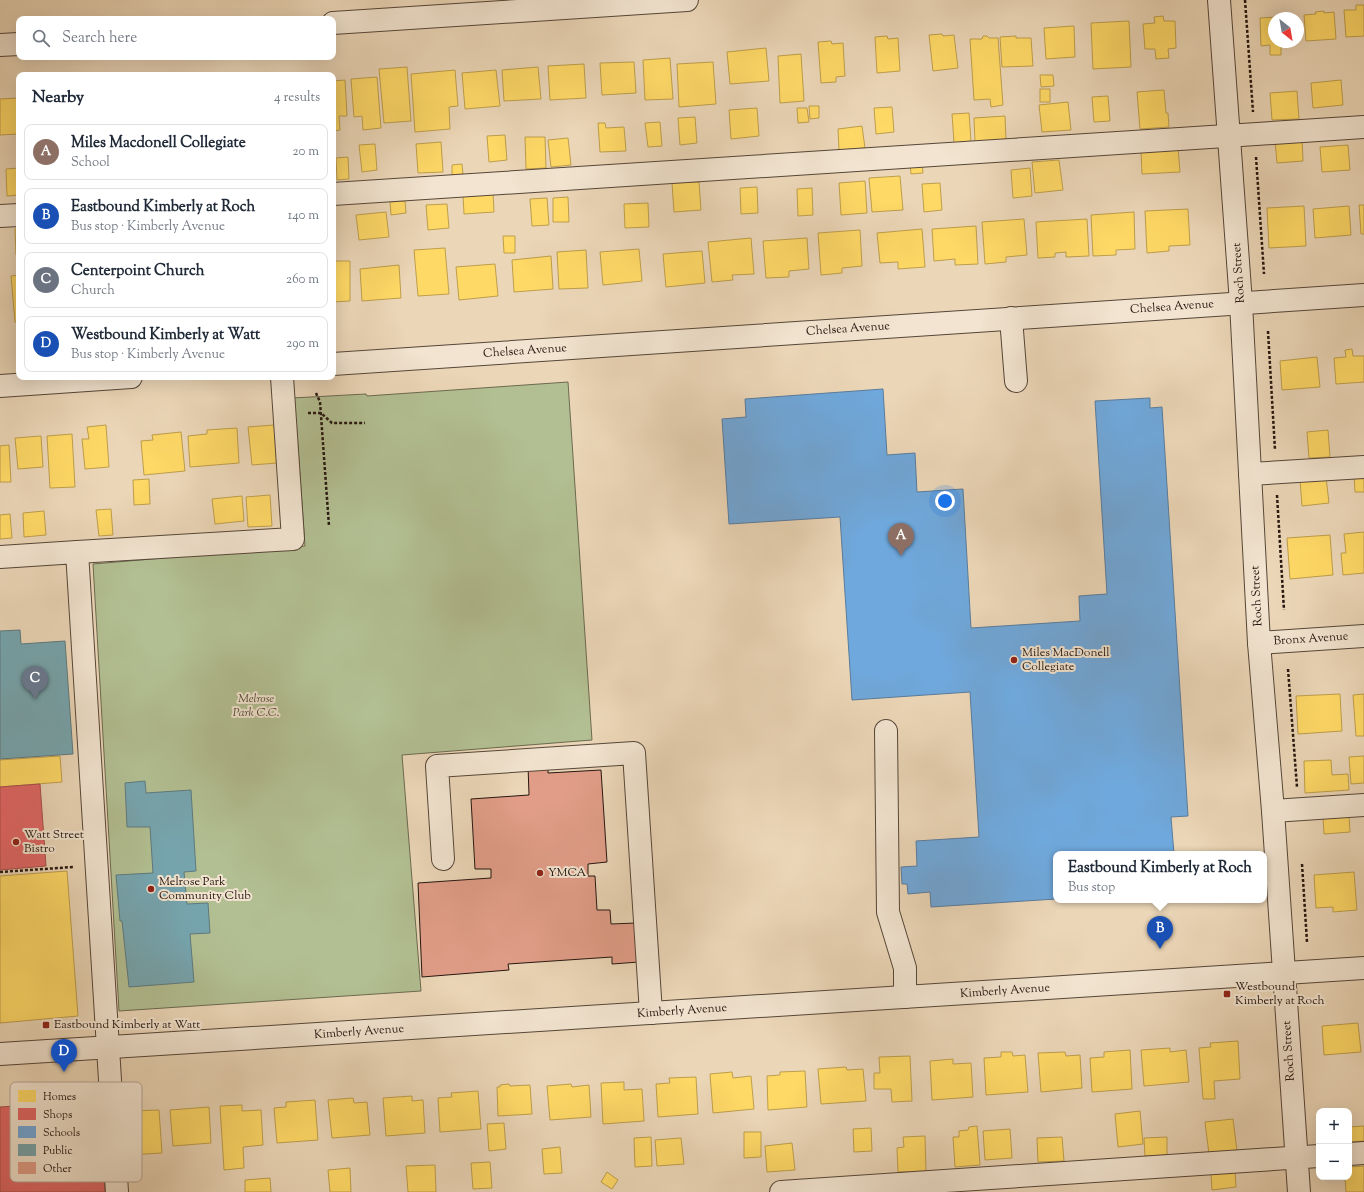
<!DOCTYPE html>
<meta charset="utf-8">
<style>
:root{--surface:#fff;--page:#f6f6f7;--text:#1f2937;--muted:#747a83;--line:#e0e1e3;--accent:#8f2418}
body{margin:0;font-family:"Sorts Mill Goudy",serif;background:var(--page);color:var(--text)}
.controls{position:absolute;right:12px;bottom:12px;display:grid;overflow:hidden;border-radius:8px;box-shadow:0 4px 16px #0002}
.controls button{width:36px;height:36px;display:grid;place-items:center;padding:0;border:0;border-bottom:1px solid var(--line);background:var(--surface);color:var(--text);font:20px sans-serif}
.compass{position:absolute;left:1268px;top:12px;width:36px;height:36px;border-radius:50%;background:var(--surface);box-shadow:0 4px 16px #0002;rotate:149deg}
.you{position:absolute;left:945px;top:501px;width:14px;height:14px;margin:-10px;border:3px solid #fff;border-radius:50%;background:#1a73e8;box-shadow:0 0 0 6px #1a73e833}
.badge{display:grid;place-items:center;width:26px;height:26px;border-radius:50%;background:var(--accent);color:#fff;font-size:13px;font-weight:700}
.pin{position:absolute;translate:-50% -33px;filter:drop-shadow(0 1px 2px #0008)}
.pin::after{content:'';position:absolute;top:21px;width:14px;height:12px;background:inherit;clip-path:polygon(0 0,100% 0,50% 100%)}
.popup{position:absolute;left:1053px;top:851px;width:214px;height:52px;box-sizing:border-box;display:grid;place-content:center;border-radius:8px;background:var(--surface);filter:drop-shadow(0 1px 3px #0005);font-size:13px;white-space:nowrap;color:var(--muted)}
.popup b{font-size:15px;color:var(--text)}
.popup::after{content:'';position:absolute;left:50%;top:100%;margin-left:-8px;border:8px solid transparent;border-top-color:var(--surface)}
.list{margin:0;padding:0;list-style:none}
h2{display:flex;justify-content:space-between;align-items:center;height:52px;margin:0;padding:0 16px;font-size:17px}
h2 small{font-size:13px;font-weight:400;color:var(--muted)}
.list li{display:grid;grid-template-columns:26px 1fr auto;gap:12px;align-items:center;box-sizing:border-box;height:56px;margin:0 8px 8px;padding:0 8px;border:1px solid var(--line);border-radius:8px}
.list b{display:block;font-size:15px;white-space:nowrap}
.list p{margin:0;font-size:13px;white-space:nowrap;color:var(--muted)}
.list em{font-size:13px;font-style:normal;color:var(--muted)}
.icon{flex:none;width:22px;height:22px;fill:none;stroke:currentColor;stroke-width:2;stroke-linecap:round;stroke-linejoin:round}
.map{position:relative;flex:none;width:1364px;height:1192px;overflow:hidden}
.search{position:absolute;background:var(--surface);box-shadow:0 4px 16px #0002;left:16px;top:16px;width:320px;height:44px;display:flex;align-items:center;gap:10px;box-sizing:border-box;padding:0 14px;border-radius:8px;color:var(--muted);font-size:15px}
.panel{position:absolute;background:var(--surface);box-shadow:0 4px 16px #0002;left:16px;top:72px;width:320px;height:308px;border-radius:8px}
.map>svg:first-child{display:block}
.green{fill:#b2bf92;stroke:#6c6a50}
.homes{fill:#ffd966;stroke:#be9e4c}
.shops{fill:#e06666;stroke:#a84e4c}
.schools{fill:#6fa8dc;stroke:#597c9e}
.public{fill:#76a5af;stroke:#5e7a7f}
.building{fill:#e19d88;stroke:#25160f}
.lines{fill:none;stroke-linecap:round;stroke-linejoin:round}
.minor-casing{stroke:#564639;stroke-width:24}
.path{stroke:#25160f;stroke-width:2.5;stroke-dasharray:3 2;stroke-linecap:butt}
.minor{stroke:#f2e4d0;stroke-width:22}
.poi-dot{fill:#8f2418;stroke:#f2e4d0;stroke-width:1.5}
.labels{text-anchor:middle;dominant-baseline:central;stroke-width:4;stroke-linejoin:round;paint-order:stroke}
.street-label{font-size:12px;fill:#25160f;stroke:#f2e4d0}
.poi-label{font-size:12px;fill:#25160f;stroke:#f2e4d0;text-anchor:start}
.park-label{font-size:12px;font-style:italic;fill:#4f4936;stroke:#f2e4d0}
.key{fill:#f2e4d0;stroke:#b4a696;stroke-width:1}
.key-label{font-size:11px;fill:#25160f}
</style>
<div class="map">
<svg width="1364" height="1192" viewBox="0 0 1364 1192">
<rect width="100%" height="100%" fill="#ebd6b7"/>
<filter id="stains"><feTurbulence type="fractalNoise" baseFrequency=".005" numOctaves="4"/><feColorMatrix values="0 0 0 0 .2 0 0 0 0 .09 0 0 0 0 .02 0 0 0 .5 -.17"/></filter>
<radialGradient id="worn" r=".72"><stop offset=".6" stop-color="#630" stop-opacity="0"/><stop offset="1" stop-color="#630" stop-opacity=".3"/></radialGradient>
<polygon class="green" points="568,382 592,740 402,755 421,991 119,1011 93,564 305,546 296,420 292,398 366,394 367,396"/>
<g class="homes">
<polygon points="1356,5 1364,5 1364,36 1346,37 1344,10 1356,10"/>
<polygon points="1324,11 1324,13 1334,12 1336,39 1306,41 1304,15 1316,14 1315,12"/>
<polygon points="1163,16 1164,21 1175,21 1176,48 1168,49 1169,58 1156,59 1155,49 1145,49 1143,24 1155,23 1154,17"/>
<polygon points="1292,16 1292,18 1274,18 1274,42 1293,42 1293,46 1281,46 1281,55 1270,55 1270,45 1261,46 1260,18"/>
<polygon points="1129,21 1131,67 1093,69 1091,23"/>
<polygon points="1074,26 1075,57 1046,59 1044,28"/>
<polygon points="942,34 943,36 954,35 958,68 933,71 929,35"/>
<polygon points="887,36 888,39 898,38 900,71 877,73 875,37"/>
<polygon points="983,36 987,36 989,38 998,38 1003,105 991,107 990,99 974,100 970,39 982,39"/>
<polygon points="1016,36 1016,38 1031,38 1033,66 1002,67 1000,37"/>
<polygon points="831,41 832,44 843,43 845,76 836,77 836,82 821,83 818,42"/>
<polygon points="766,48 769,81 730,84 727,52"/>
<polygon points="801,54 804,101 780,103 778,56"/>
<polygon points="670,58 673,99 645,100 643,60"/>
<polygon points="634,62 636,93 602,95 600,63"/>
<polygon points="713,62 716,104 679,107 677,64"/>
<polygon points="584,64 586,98 550,100 548,66"/>
<polygon points="407,67 411,121 384,123 379,69"/>
<polygon points="538,67 541,99 504,101 502,70"/>
<polygon points="455,70 458,106 449,107 450,129 415,132 411,74"/>
<polygon points="496,70 500,106 465,109 462,73"/>
<polygon points="1040,75 1053,75 1054,86 1041,87"/>
<polygon points="377,77 381,128 363,130 362,116 354,117 351,79"/>
<polygon points="345,80 347,116 339,116 340,130 333,131 333,81"/>
<polygon points="1341,80 1343,105 1313,108 1311,83"/>
<rect x="1040" y="89" width="10" height="13"/>
<polygon points="1164,90 1166,113 1168,113 1169,127 1140,129 1137,92"/>
<polygon points="1297,91 1299,119 1272,120 1270,93"/>
<polygon points="1108,96 1110,121 1094,122 1092,97"/>
<polygon points="19,98 19,134 0,135 0,99"/>
<polygon points="1068,102 1071,130 1042,132 1039,105"/>
<polygon points="809,106 819,106 819,118 810,119"/>
<polygon points="892,107 894,132 876,134 874,108"/>
<polygon points="757,108 759,136 731,139 729,110"/>
<polygon points="797,108 807,108 809,122 798,123"/>
<polygon points="969,113 971,141 954,143 952,114"/>
<polygon points="1005,116 1006,141 975,143 974,118"/>
<polygon points="695,117 697,143 680,145 678,118"/>
<polygon points="660,122 662,146 648,147 645,123"/>
<polygon points="598,123 605,123 606,128 624,127 626,151 600,152"/>
<polygon points="862,126 865,148 839,150 838,129"/>
<polygon points="505,135 507,160 489,162 487,136"/>
<polygon points="525,137 545,137 546,168 526,169"/>
<polygon points="568,138 571,165 551,167 548,140"/>
<polygon points="1302,138 1303,161 1277,163 1275,140"/>
<polygon points="441,142 443,172 418,173 416,144"/>
<polygon points="375,144 377,170 362,172 359,145"/>
<polygon points="1348,145 1350,170 1322,172 1320,147"/>
<polygon points="1178,147 1180,172 1142,174 1141,150"/>
<polygon points="348,157 349,179 337,180 336,158"/>
<polygon points="1059,160 1063,190 1035,193 1032,162"/>
<polygon points="910,163 922,163 923,173 911,174"/>
<polygon points="462,164 463,174 452,175 452,165"/>
<polygon points="19,168 19,195 7,196 6,169"/>
<polygon points="1030,168 1032,196 1013,198 1011,170"/>
<polygon points="900,176 903,210 872,212 869,178"/>
<polygon points="865,181 867,213 841,215 839,183"/>
<polygon points="699,182 701,210 674,212 672,183"/>
<polygon points="940,183 942,210 924,212 922,184"/>
<polygon points="757,187 758,213 741,214 740,188"/>
<polygon points="812,188 813,215 798,216 797,189"/>
<polygon points="493,193 494,212 464,214 463,195"/>
<polygon points="568,197 569,222 553,222 553,198"/>
<polygon points="547,198 549,225 532,226 530,199"/>
<polygon points="405,201 406,213 391,215 390,202"/>
<polygon points="648,203 649,227 625,228 624,204"/>
<polygon points="447,204 449,228 428,230 426,205"/>
<polygon points="1359,205 1364,205 1364,234 1361,234"/>
<polygon points="1304,206 1306,246 1269,248 1267,208"/>
<polygon points="1349,206 1351,235 1315,238 1313,209"/>
<polygon points="1188,209 1190,245 1169,246 1169,251 1147,253 1145,211"/>
<polygon points="386,212 389,237 359,240 356,215"/>
<polygon points="1134,212 1135,249 1116,250 1116,255 1093,256 1091,215"/>
<polygon points="1024,219 1027,255 1006,257 1006,262 985,264 982,222"/>
<polygon points="1087,219 1089,256 1066,257 1066,252 1055,253 1055,257 1038,258 1036,222"/>
<polygon points="976,226 978,264 955,265 955,259 934,261 932,229"/>
<polygon points="19,228 19,255 16,255 15,229"/>
<polygon points="922,229 925,267 898,269 898,262 880,263 877,233"/>
<polygon points="860,230 862,266 842,268 842,273 821,275 818,233"/>
<polygon points="503,236 515,236 515,253 504,253"/>
<polygon points="751,238 754,274 732,275 733,280 712,282 708,242"/>
<polygon points="807,238 809,269 789,271 789,277 766,278 763,241"/>
<polygon points="445,248 449,294 418,296 414,250"/>
<polygon points="639,249 642,281 603,285 600,252"/>
<polygon points="586,250 588,288 559,289 557,252"/>
<polygon points="702,251 705,283 666,287 663,254"/>
<polygon points="551,256 553,289 514,292 512,260"/>
<polygon points="333,261 350,261 350,301 333,302"/>
<polygon points="495,264 498,296 459,300 456,267"/>
<polygon points="399,265 401,298 362,301 360,269"/>
<polygon points="19,275 19,321 15,322 11,276"/>
<polygon points="1352,349 1353,356 1364,356 1364,382 1336,384 1334,358 1346,357 1345,350"/>
<polygon points="1317,357 1320,387 1282,390 1280,361"/>
<polygon points="106,425 109,467 85,469 82,439 89,439 87,427"/>
<polygon points="274,425 277,463 252,465 248,427"/>
<polygon points="237,428 239,463 190,467 188,436 207,434 207,430"/>
<polygon points="1328,430 1330,457 1309,458 1307,432"/>
<polygon points="181,432 185,471 144,475 141,441 153,440 152,435"/>
<polygon points="72,434 75,487 50,488 47,436"/>
<polygon points="41,436 43,467 18,469 15,438"/>
<polygon points="9,445 11,482 0,482 0,446"/>
<polygon points="1364,473 1364,492 1355,492 1354,474"/>
<polygon points="1326,477 1329,503 1302,506 1300,480"/>
<polygon points="149,479 150,504 134,505 133,480"/>
<polygon points="270,495 272,526 248,527 246,497"/>
<polygon points="242,496 244,521 215,524 212,499"/>
<polygon points="111,509 113,535 99,536 96,510"/>
<polygon points="44,511 46,535 24,537 23,513"/>
<polygon points="10,514 12,538 0,539 0,515"/>
<polygon points="1364,532 1364,573 1343,575 1341,553 1346,553 1344,534"/>
<polygon points="1330,535 1333,575 1290,579 1287,538"/>
<polygon points="1340,694 1342,731 1298,734 1296,696"/>
<polygon points="1364,694 1364,736 1356,736 1353,695"/>
<polygon points="60,756 62,782 0,787 0,760"/>
<polygon points="1364,756 1364,783 1351,784 1349,757"/>
<polygon points="1331,760 1332,775 1348,774 1349,790 1305,793 1304,761"/>
<polygon points="1349,815 1350,832 1324,834 1323,817"/>
<polygon points="67,871 78,1016 0,1023 0,876"/>
<polygon points="1354,872 1357,910 1333,912 1333,907 1316,908 1314,875"/>
<polygon points="1358,1023 1361,1052 1324,1055 1322,1026"/>
<polygon points="1238,1041 1240,1079 1214,1081 1215,1099 1203,1099 1199,1048 1211,1047 1210,1043"/>
<polygon points="1170,1048 1170,1052 1186,1050 1189,1082 1144,1086 1141,1050"/>
<polygon points="1130,1050 1132,1089 1092,1092 1090,1058 1104,1057 1104,1052"/>
<polygon points="1001,1052 1012,1052 1013,1056 1025,1055 1028,1092 986,1095 984,1058 1001,1057"/>
<polygon points="1065,1052 1066,1056 1080,1055 1082,1088 1041,1092 1038,1053"/>
<polygon points="910,1056 912,1101 892,1102 891,1089 874,1089 874,1073 880,1073 879,1057"/>
<polygon points="953,1059 953,1064 971,1063 973,1097 932,1100 930,1061"/>
<polygon points="846,1067 847,1070 863,1069 866,1101 821,1104 818,1069"/>
<polygon points="805,1071 807,1107 768,1110 767,1076 780,1075 780,1072"/>
<polygon points="732,1072 733,1078 751,1076 754,1109 713,1113 710,1074"/>
<polygon points="696,1077 698,1114 658,1117 656,1084 670,1083 669,1078"/>
<polygon points="624,1082 624,1090 642,1089 644,1121 603,1124 601,1083"/>
<polygon points="509,1084 510,1086 530,1085 532,1114 498,1116 497,1087 500,1087 500,1085"/>
<polygon points="571,1084 572,1087 589,1085 591,1117 550,1120 547,1086"/>
<polygon points="478,1091 481,1129 440,1132 438,1098 452,1097 451,1093"/>
<polygon points="412,1096 412,1101 423,1100 425,1133 386,1136 383,1098"/>
<polygon points="353,1098 354,1103 367,1102 370,1135 332,1138 328,1100"/>
<polygon points="315,1100 318,1140 277,1143 274,1108 286,1107 286,1102"/>
<polygon points="242,1105 242,1111 261,1110 263,1145 243,1147 244,1168 224,1170 220,1106"/>
<polygon points="209,1107 211,1143 173,1146 170,1110"/>
<polygon points="159,1110 162,1153 127,1155 125,1131 128,1131 127,1111"/>
<polygon points="1140,1111 1143,1144 1118,1147 1115,1114"/>
<polygon points="1233,1119 1237,1151 1209,1154 1205,1122"/>
<polygon points="504,1123 506,1149 489,1151 487,1124"/>
<polygon points="977,1126 980,1165 955,1167 953,1137 959,1137 959,1131 968,1130 969,1127"/>
<polygon points="1364,1126 1364,1141 1349,1142 1349,1127"/>
<polygon points="871,1128 872,1151 854,1152 853,1129"/>
<polygon points="1010,1129 1012,1158 985,1160 983,1131"/>
<polygon points="744,1132 761,1132 761,1157 744,1158"/>
<polygon points="925,1136 926,1171 898,1172 897,1148 904,1147 903,1137"/>
<polygon points="651,1137 652,1166 635,1167 634,1138"/>
<polygon points="1062,1137 1064,1161 1038,1162 1037,1138"/>
<polygon points="1167,1137 1167,1155 1145,1156 1144,1138"/>
<polygon points="681,1138 684,1164 657,1166 655,1140"/>
<polygon points="792,1143 795,1170 767,1172 765,1146"/>
<polygon points="560,1147 562,1173 544,1174 542,1149"/>
<polygon points="490,1162 492,1188 473,1189 471,1163"/>
<polygon points="435,1165 436,1192 408,1192 406,1166"/>
<polygon points="1364,1166 1364,1192 1346,1192 1345,1177 1349,1177 1349,1167"/>
<polygon points="350,1168 351,1192 330,1192 328,1170"/>
<polygon points="1235,1171 1236,1187 1212,1190 1211,1173"/>
<polygon points="607,1172 618,1180 612,1189 601,1182"/>
<polygon points="270,1178 271,1192 245,1192 245,1180"/>
</g>
<g class="shops">
<polygon points="40,784 46,866 0,870 0,787"/>
<polygon points="98,1100 105,1192 0,1192 0,1107"/>
</g>
<polygon class="schools" points="883,389 887,455 915,453 917,492 963,489 971,628 1080,621 1079,596 1107,594 1095,401 1150,398 1150,408 1162,407 1188,816 1171,817 1174,854 1056,854 1056,899 931,907 930,892 908,894 907,884 902,884 901,867 917,866 916,841 979,837 970,692 852,700 840,517 729,524 722,419 746,417 745,399"/>
<g class="public">
<polygon points="20,630 21,644 65,641 73,754 0,759 0,631"/>
<polygon points="145,781 146,793 191,790 196,871 184,872 187,904 208,903 210,933 190,934 194,982 129,987 122,921 120,921 116,875 153,873 150,827 127,827 125,783"/>
</g>
<polygon class="building" points="548,763 548,773 601,770 607,862 588,864 588,876 595,876 597,910 610,910 611,924 636,923 639,962 612,964 612,957 508,964 509,970 422,977 418,883 491,878 491,869 475,869 471,799 529,795 528,765"/>
<g class="lines">
<g class="minor-casing">
<g id="minor">
<polyline points="1219,0 1241,303 1259,643 1273,811 1299,1192"/>
<polyline points="333,23 687,0"/>
<polyline points="0,45 19,44"/>
<polyline points="333,194 1364,127"/>
<polyline points="0,216 19,215"/>
<polyline points="1011,318 1016,381"/>
<polyline points="333,364 1364,295"/>
<polyline points="0,386 131,377"/>
<polyline points="1250,474 1364,467"/>
<polyline points="77,552 293,539 282,377"/>
<polyline points="0,557 77,552 117,1192"/>
<polyline points="1259,643 1364,636"/>
<polyline points="886,731 888,912 905,968 905,997"/>
<polyline points="1273,811 1364,805"/>
<polyline points="443,859 437,766 634,753 651,1013"/>
<polyline points="0,1054 1364,968"/>
<polyline points="1349,1154 1364,1153"/>
<polyline points="781,1192 1319,1156"/>
</g>
</g>
<g class="path">
<polyline points="1245,0 1253,112"/>
<polyline points="1256,157 1264,274"/>
<polyline points="1268,331 1275,450"/>
<polyline points="316,393 320,402 329,526"/>
<polyline points="308,413 321,413 332,423 365,423"/>
<polyline points="1277,495 1284,610"/>
<polyline points="1288,669 1297,787"/>
<polyline points="1302,864 1307,942"/>
<polyline points="0,872 73,867"/>
</g>
<use href="#minor" class="minor"/>
</g>
<g class="poi-dot">
<circle cx="1014" cy="660" r="4"/>
<circle cx="16" cy="842" r="4"/>
<circle cx="540" cy="873" r="4"/>
<circle cx="151" cy="889" r="4"/>
<rect x="1223" y="990" width="8" height="8" rx="2"/>
<rect x="42" y="1021" width="8" height="8" rx="2"/>
</g>
<g class="labels">
<g class="street-label">
<text transform="translate(1239 273) rotate(-94)">Roch Street</text>
<text transform="translate(1172 307) rotate(-4)">Chelsea Avenue</text>
<text transform="translate(848 329) rotate(-4)">Chelsea Avenue</text>
<text transform="translate(525 351) rotate(-4)">Chelsea Avenue</text>
<text transform="translate(1257 596) rotate(-93)">Roch Street</text>
<text transform="translate(1311 639) rotate(-4)">Bronx Avenue</text>
<text transform="translate(1005 991) rotate(-4)">Kimberly Avenue</text>
<text transform="translate(682 1011) rotate(-4)">Kimberly Avenue</text>
<text transform="translate(359 1032) rotate(-4)">Kimberly Avenue</text>
<text transform="translate(1289 1051) rotate(-94)">Roch Street</text>
</g>
<g class="poi-label">
<text x="1022" y="653">Miles MacDonell<tspan x="1022" dy="14">Collegiate</tspan></text>
<text x="24" y="835">Watt Street<tspan x="24" dy="14">Bistro</tspan></text>
<text x="548" y="873">YMCA</text>
<text x="159" y="882">Melrose Park<tspan x="159" dy="14">Community Club</tspan></text>
<text x="1235" y="987">Westbound<tspan x="1235" dy="14">Kimberly at Roch</tspan></text>
<text x="54" y="1025">Eastbound Kimberly at Watt</text>
</g>
<g class="park-label">
<text x="256" y="699">Melrose<tspan x="256" dy="14">Park C.C.</tspan></text>
</g>
</g>
<rect x="10" y="1082" width="132" height="100" rx="6" class="key"/>
<rect x="18" y="1090" width="18" height="12" fill="#ffd966"/>
<rect x="18" y="1108" width="18" height="12" fill="#e06666"/>
<rect x="18" y="1126" width="18" height="12" fill="#6fa8dc"/>
<rect x="18" y="1144" width="18" height="12" fill="#76a5af"/>
<rect x="18" y="1162" width="18" height="12" fill="#e19d88"/>
<g class="key-label">
<text x="43" y="1100">Homes</text>
<text x="43" y="1118">Shops</text>
<text x="43" y="1136">Schools</text>
<text x="43" y="1154">Public</text>
<text x="43" y="1172">Other</text>
</g>
<rect width="100%" height="100%" filter="url(#stains)"/>
<rect width="100%" height="100%" fill="url(#worn)"/>
</svg>
<div class="controls">
<button>+</button>
<button>−</button>
</div>
<svg class="compass" viewBox="-18 -18 36 36"><path d="M0-13l5 13h-10z" fill="#e53935"/><path d="M0 13l5-13h-10z" fill="#747a83"/></svg>
<div class="you"></div>
<div class="pin badge" style="left:901px;top:556px;background:#8d6e63">A</div>
<div class="pin badge" style="left:1160px;top:949px;background:#1a4fb4">B</div>
<div class="popup"><b>Eastbound Kimberly at Roch</b>Bus stop</div>
<div class="pin badge" style="left:35px;top:699px;background:#6b7280">C</div>
<div class="pin badge" style="left:64px;top:1072px;background:#1a4fb4">D</div>
<div class="search"><svg class="icon" aria-label="search" viewBox="0 0 24 24"><circle cx="10" cy="10" r="6"/><path d="M15 15l6 6"/></svg>Search here</div>
<section class="panel">
<h2>Nearby<small>4 results</small></h2>
<ul class="list">
<li><span class="badge" style="background:#8d6e63">A</span><div><b>Miles Macdonell Collegiate</b><p>School</p></div><em>20 m</em></li>
<li><span class="badge" style="background:#1a4fb4">B</span><div><b>Eastbound Kimberly at Roch</b><p>Bus stop · Kimberly Avenue</p></div><em>140 m</em></li>
<li><span class="badge" style="background:#6b7280">C</span><div><b>Centerpoint Church</b><p>Church</p></div><em>260 m</em></li>
<li><span class="badge" style="background:#1a4fb4">D</span><div><b>Westbound Kimberly at Watt</b><p>Bus stop · Kimberly Avenue</p></div><em>290 m</em></li>
</ul>
</section>
</div>
